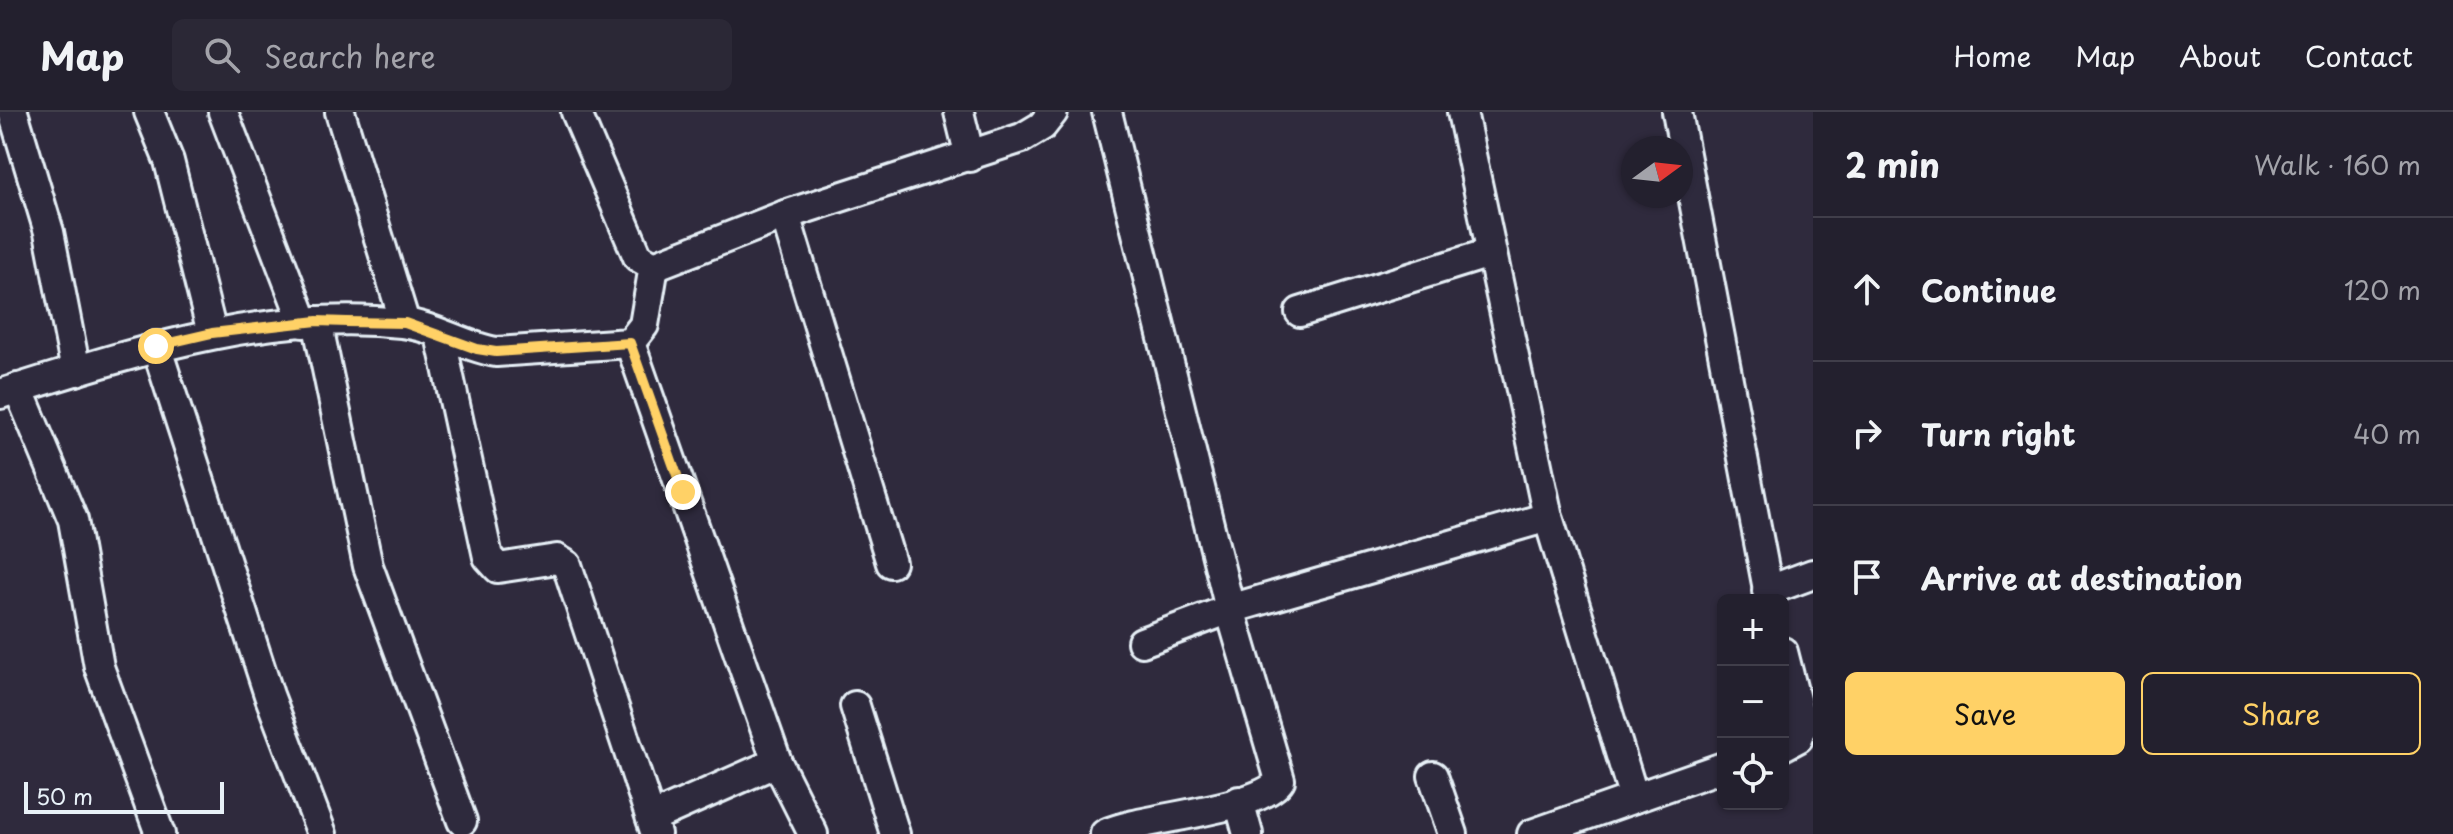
<!DOCTYPE html>
<meta charset="utf-8">
<style>
:root{--surface:#23202e;--page:#2b2836;--text:#f1f3f6;--muted:#a3a3aa;--line:#403e4a;--accent:#ffd166}
body{margin:0;font-family:"Playpen Sans",sans-serif;background:var(--page);color:var(--text)}
.controls{position:absolute;right:24px;bottom:24px;display:grid;overflow:hidden;border-radius:12px;box-shadow:0 2px 6px #0004}
.controls button{width:72px;height:72px;display:grid;place-items:center;padding:0;border:0;border-bottom:2px solid var(--line);background:var(--surface);color:var(--text);font:40px sans-serif}
.compass{position:absolute;left:1621px;top:24px;width:72px;height:72px;border-radius:50%;background:var(--surface);box-shadow:0 2px 6px #0004;rotate:75deg}
.scale{position:absolute;left:24px;bottom:20px;width:200px;box-sizing:border-box;padding-left:8px;border:4px solid #e8f1f8;border-top:0;font-size:22px;line-height:28px;white-space:nowrap;color:#e8f1f8;-webkit-text-stroke:6px #2f2a3d;paint-order:stroke}
.stop{position:absolute;width:24px;height:24px;margin:-18px;border:6px solid #ffd166;border-radius:50%;background:#fff}
.stop.end{background:#ffd166;border-color:#fff;box-shadow:0 2px 8px #0008}
.list{margin:0;padding:0;list-style:none}
h2{display:flex;justify-content:space-between;align-items:center;height:104px;margin:0;padding:0 32px;font-size:34px}
h2 small{font-size:26px;font-weight:400;color:var(--muted)}
.list li{display:grid;grid-template-columns:52px 1fr auto;gap:24px;align-items:center;box-sizing:border-box;height:144px;padding:0 32px;border-top:2px solid var(--line)}
.list b{display:block;font-size:30px;white-space:nowrap}
.list em{font-size:26px;font-style:normal;color:var(--muted)}
.actions{display:flex;gap:16px;padding:24px 32px}
.actions a{flex:1;padding:18px 0;border:2px solid var(--accent);border-radius:12px;text-align:center;font-size:28px;color:var(--accent)}
.actions .main{background:var(--accent);color:#111}
.icon{flex:none;width:44px;height:44px;fill:none;stroke:currentColor;stroke-width:2;stroke-linecap:round;stroke-linejoin:round}
.map{position:relative;flex:none;width:1813px;height:722px;overflow:hidden}
header{display:flex;align-items:center;gap:48px;box-sizing:border-box;height:112px;padding:0 40px;background:var(--surface);border-bottom:2px solid var(--line)}
header strong{font-size:38px}
nav{display:flex;gap:44px;margin-inline-start:auto;font-size:28px}
.search{width:560px;height:72px;background:var(--page);display:flex;align-items:center;gap:20px;box-sizing:border-box;padding:0 28px;border-radius:12px;color:var(--muted);font-size:30px}
main{display:flex}
aside{flex:1;background:var(--surface)}
.map>svg:first-child{display:block}
.lines{fill:none;stroke-linecap:round;stroke-linejoin:round}
.minor-casing{stroke:#e8f1f8;stroke-width:34}
.minor{stroke:#2f2a3d;stroke-width:28}
.route{stroke:#ffd166;stroke-width:10}
</style>
<header>
<strong>Map</strong>
<div class="search"><svg class="icon" aria-label="search" viewBox="0 0 24 24"><circle cx="10" cy="10" r="6"/><path d="M15 15l6 6"/></svg>Search here</div>
<nav><a>Home</a><a>Map</a><a>About</a><a>Contact</a></nav>
</header>
<main>
<div class="map">
<svg width="1813" height="722" viewBox="0 0 1813 722">
<rect width="100%" height="100%" fill="#2f2a3d"/>
<filter id="ink" filterUnits="userSpaceOnUse"><feTurbulence type="fractalNoise" baseFrequency=".0125" numOctaves="2"/><feDisplacementMap in="SourceGraphic" scale="16" xChannelSelector="R" yChannelSelector="G"/><feConvolveMatrix kernelMatrix="1 2 1 2 8 2 1 2 1" color-interpolation-filters="sRGB"/></filter>
<g filter="url(#ink)">
<g class="lines">
<g class="minor-casing">
<g id="minor">
<polyline points="13,0 49,120 76,259"/>
<polyline points="149,0 169,49 212,221"/>
<polyline points="223,0 304,211"/>
<polyline points="340,0 405,211"/>
<polyline points="576,0 638,145 654,154 785,103 1022,26 1042,14 1053,0"/>
<polyline points="959,0 970,45"/>
<polyline points="1462,0 1548,405 1634,686"/>
<polyline points="1677,0 1770,488"/>
<polyline points="785,103 891,451"/>
<polyline points="1300,200 1490,141"/>
<polyline points="317,209 368,454 462,709"/>
<polyline points="440,223 488,445 498,456 557,447 567,453 656,722"/>
<polyline points="630,231 777,650 813,722"/>
<polyline points="156,234 269,583 322,722"/>
<polyline points="18,276 73,408 99,555 160,722"/>
<path d="M0,282C130,242 264,196 402,211C434,214 464,235 496,240L630,231L644,213L654,154"/>
<polyline points="1767,479 1813,462"/>
<polyline points="1142,530 1230,497 1548,405"/>
<polyline points="1783,540 1802,615 1798,626 1783,634"/>
<polyline points="855,594 895,722"/>
<polyline points="1433,664 1453,722"/>
<polyline points="1239,689 1248,722"/>
<polyline points="651,706 777,650"/>
<path d="M1105,722C1141,705 1262,698 1280,668L1230,497L1107,0"/>
<polyline points="1532,722 1723,655"/>
</g>
</g>
<use href="#minor" class="minor"/>
</g>
</g>
<g class="lines" filter="url(#ink)">
<polyline class="route" points="156,234 212,221 317,209 347,210 405,211 477,237 496,240 630,231 683,380"/>
</g>
</svg>
<div class="controls">
<button>+</button>
<button>−</button>
<button><svg class="icon" aria-label="locate" viewBox="0 0 24 24"><circle cx="12" cy="12" r="6"/><path d="M12 2v4M12 18v4M2 12h4M18 12h4"/></svg></button>
</div>
<svg class="compass" viewBox="-18 -18 36 36"><path d="M0-13l5 13h-10z" fill="#e53935"/><path d="M0 13l5-13h-10z" fill="#a3a3aa"/></svg>
<div class="scale">50 m</div>
<div class="stop" style="left:156px;top:234px"></div>
<div class="stop end" style="left:683px;top:380px"></div>
</div>
<aside>
<h2>2 min<small>Walk · 160 m</small></h2>
<ul class="list">
<li><svg class="icon" aria-label="ahead" viewBox="0 0 24 24"><path d="M12 20V5M6 11l6-6 6 6"/></svg><div><b>Continue</b></div><em>120 m</em></li>
<li><svg class="icon" aria-label="right" viewBox="0 0 24 24"><path d="M7 20v-9h11M14 6l5 5-5 5"/></svg><div><b>Turn right</b></div><em>40 m</em></li>
<li><svg class="icon" aria-label="arrive" viewBox="0 0 24 24"><path d="M6 21V4h12l-3 4 3 4H6"/></svg><div><b>Arrive at destination</b></div></li>
</ul>
<div class="actions"><a class="main">Save</a><a>Share</a></div>
</aside>
</main>
